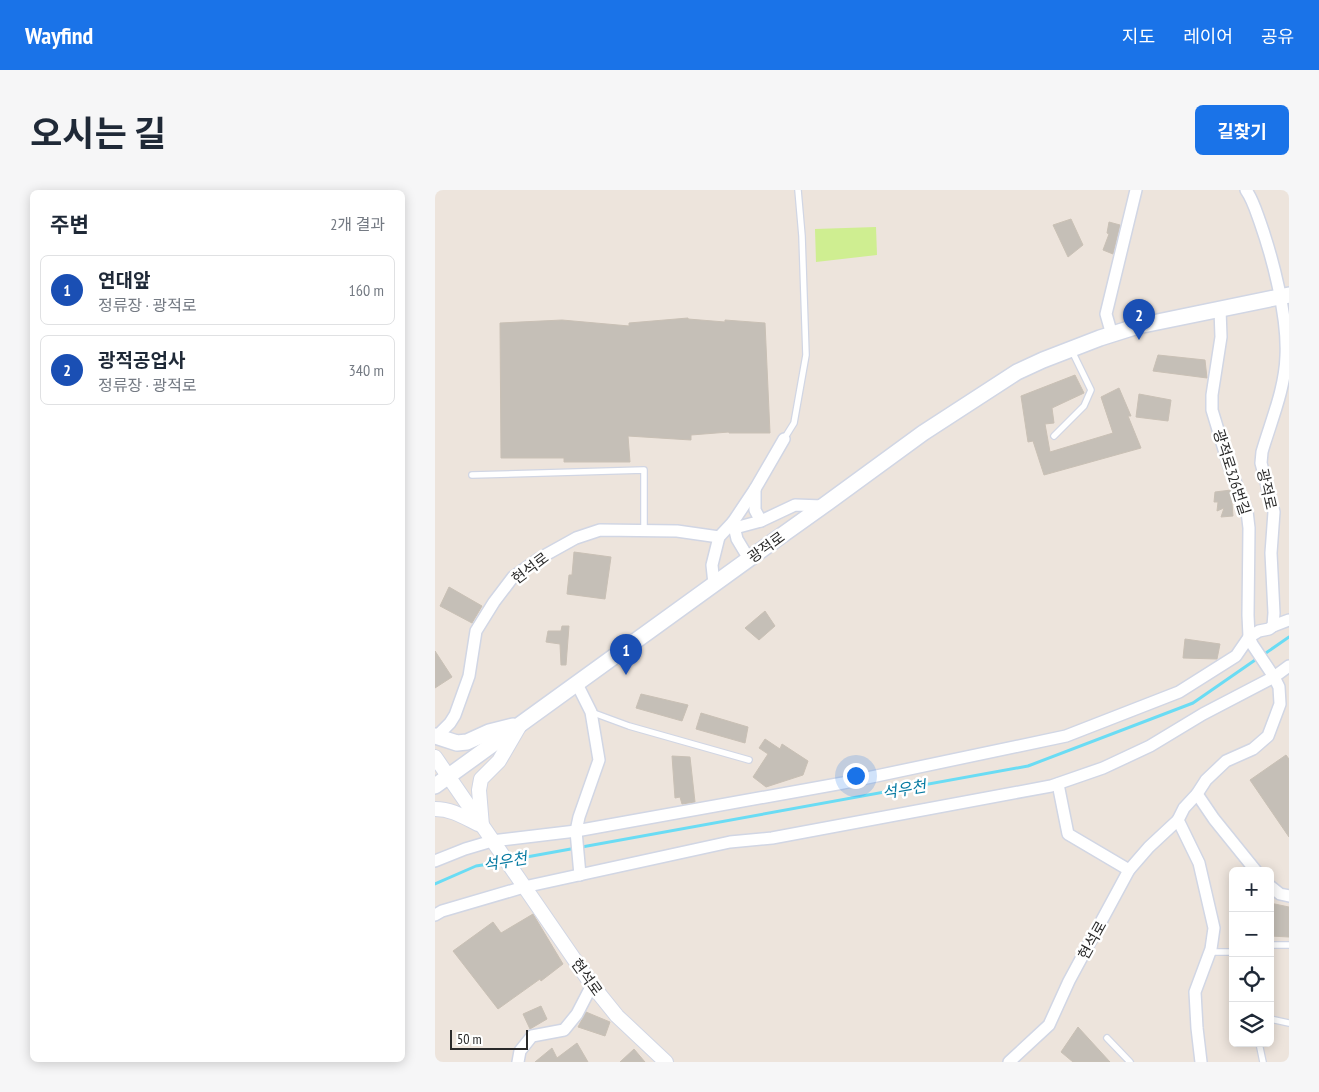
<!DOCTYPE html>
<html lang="ko">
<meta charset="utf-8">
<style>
:root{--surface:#fff;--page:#f6f6f7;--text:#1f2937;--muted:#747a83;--line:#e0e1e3;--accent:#1a73e8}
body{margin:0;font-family:"PT Sans Narrow","Noto Sans KR",sans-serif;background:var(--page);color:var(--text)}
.controls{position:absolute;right:15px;bottom:15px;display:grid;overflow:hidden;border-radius:8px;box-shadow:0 2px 12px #0003}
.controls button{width:45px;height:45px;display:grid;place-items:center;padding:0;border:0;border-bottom:1px solid var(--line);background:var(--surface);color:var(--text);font:25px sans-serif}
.scale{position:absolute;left:15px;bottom:12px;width:78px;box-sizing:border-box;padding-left:5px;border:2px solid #2a2a2a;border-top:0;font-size:14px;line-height:18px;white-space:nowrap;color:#2a2a2a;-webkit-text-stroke:4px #fff;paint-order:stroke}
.you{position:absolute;left:420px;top:585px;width:18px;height:18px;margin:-12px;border:4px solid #fff;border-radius:50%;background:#1a73e8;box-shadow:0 0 0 8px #1a73e833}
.badge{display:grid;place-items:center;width:32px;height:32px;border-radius:50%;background:var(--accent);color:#fff;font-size:16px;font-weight:700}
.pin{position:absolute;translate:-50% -41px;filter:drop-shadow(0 1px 2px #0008)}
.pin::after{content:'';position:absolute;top:26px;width:18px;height:15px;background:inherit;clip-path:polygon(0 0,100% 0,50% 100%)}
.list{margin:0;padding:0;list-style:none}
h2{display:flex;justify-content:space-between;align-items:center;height:65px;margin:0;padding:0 20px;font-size:21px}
h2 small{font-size:16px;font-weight:400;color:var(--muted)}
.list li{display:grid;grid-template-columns:32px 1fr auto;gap:15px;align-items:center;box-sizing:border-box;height:70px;margin:0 10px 10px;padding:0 10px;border:1px solid var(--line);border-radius:8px}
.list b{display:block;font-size:19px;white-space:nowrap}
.list p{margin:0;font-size:16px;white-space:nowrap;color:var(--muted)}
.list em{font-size:16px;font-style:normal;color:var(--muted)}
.icon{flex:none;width:28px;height:28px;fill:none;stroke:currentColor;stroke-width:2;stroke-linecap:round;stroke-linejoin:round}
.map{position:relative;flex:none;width:854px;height:872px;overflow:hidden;border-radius:8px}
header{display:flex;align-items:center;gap:30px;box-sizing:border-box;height:70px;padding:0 25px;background:var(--accent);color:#fff}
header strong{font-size:24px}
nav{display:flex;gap:28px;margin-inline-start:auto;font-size:18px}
.intro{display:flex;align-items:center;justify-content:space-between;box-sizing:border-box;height:120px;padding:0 30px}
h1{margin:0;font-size:35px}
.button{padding:12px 22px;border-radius:8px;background:var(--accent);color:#fff;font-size:18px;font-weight:700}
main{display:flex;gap:30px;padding:0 30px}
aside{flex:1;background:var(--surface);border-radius:8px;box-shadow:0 2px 12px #0003}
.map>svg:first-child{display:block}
.pitch{fill:#cfee91}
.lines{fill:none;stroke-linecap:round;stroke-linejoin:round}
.stream{stroke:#6adcf4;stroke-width:3}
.building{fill:#c5bfb7;stroke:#c9c0b5}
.service-casing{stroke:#d1d6e4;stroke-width:8}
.minor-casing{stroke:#d1d6e4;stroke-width:14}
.tertiary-casing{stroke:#d1d6e4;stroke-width:16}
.secondary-casing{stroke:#d1d6e4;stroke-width:18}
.service{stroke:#fff;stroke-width:5.5}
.minor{stroke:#fff;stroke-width:11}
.tertiary{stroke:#fff;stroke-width:14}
.secondary{stroke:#fff;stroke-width:15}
.labels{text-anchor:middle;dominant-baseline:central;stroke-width:5;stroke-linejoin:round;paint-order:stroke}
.street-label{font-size:15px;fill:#2a2a2a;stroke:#fff}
.water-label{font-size:16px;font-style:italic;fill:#077ba2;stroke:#fff}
</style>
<header>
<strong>Wayfind</strong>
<nav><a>지도</a><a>레이어</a><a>공유</a></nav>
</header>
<div class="intro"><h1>오시는 길</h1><a class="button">길찾기</a></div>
<main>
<aside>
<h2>주변<small>2개 결과</small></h2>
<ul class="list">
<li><span class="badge" style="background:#1a4fb4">1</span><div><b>연대앞</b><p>정류장 · 광적로</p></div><em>160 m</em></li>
<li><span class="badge" style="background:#1a4fb4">2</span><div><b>광적공업사</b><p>정류장 · 광적로</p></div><em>340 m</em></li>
</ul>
</aside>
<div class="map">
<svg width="854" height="872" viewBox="0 0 854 872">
<rect width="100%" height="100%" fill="#ede4dc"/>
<polygon class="pitch" points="441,37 442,65 381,72 380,39"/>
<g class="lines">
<g class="stream">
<polyline points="828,465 854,447"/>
<polyline points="75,670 593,576 758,513 823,468"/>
<polyline points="0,694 41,676 67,672"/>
</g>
</g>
<g class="building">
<polygon points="636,29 648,55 633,67 618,35"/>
<polygon points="674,32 685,35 678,64 668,60 674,44 672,43"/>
<polygon points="253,128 253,129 290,132 290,130 330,133 335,243 294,243 294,242 256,245 256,250 193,246 195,272 129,272 129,268 66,268 65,133 127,130 194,136 194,133"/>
<polygon points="723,165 770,170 772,188 718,181"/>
<polygon points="640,185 649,203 617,218 619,233 610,234 615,262 678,243 666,207 684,198 696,226 693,226 706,258 609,285 598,251 593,252 586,206"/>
<polygon points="704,204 736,210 733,231 701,227"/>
<polygon points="796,300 798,326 786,327 789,318 782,321 783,312 779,312 780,302"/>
<polygon points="139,362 176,367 170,409 132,404 134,385 137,385"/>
<polygon points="14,397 47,416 37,433 5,416"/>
<polygon points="330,421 340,436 324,450 310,438"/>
<polygon points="127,436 134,436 131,475 126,475 125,454 111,452 113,441 126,441"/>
<polygon points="750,449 785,454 782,469 748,468"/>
<polygon points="0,461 17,487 0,498"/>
<polygon points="206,504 253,515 247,531 201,518"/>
<polygon points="266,523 313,537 310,553 261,539"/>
<polygon points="330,549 345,559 347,554 373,571 368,585 331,597 318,587 333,564 324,558"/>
<polygon points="851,565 854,569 854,647 815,590"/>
<polygon points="237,566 255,567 260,612 247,614 245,607 240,608"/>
<polygon points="835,713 854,717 854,747 835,746"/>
<polygon points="98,724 128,774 106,791 105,789 63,819 18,761 58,732 66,743"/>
<polygon points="106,816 112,829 95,839 88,824"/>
<polygon points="151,822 175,832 170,846 143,837"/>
<polygon points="643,837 675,872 638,872 626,862"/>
<polygon points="142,853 153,872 100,872 117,858 122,868"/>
<polygon points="199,859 210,872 185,872"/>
</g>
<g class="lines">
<g class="service-casing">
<g id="service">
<polyline points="619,246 649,216 656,200 637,161"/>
<polyline points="349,249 359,233 371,165 367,46 363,0"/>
<polyline points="37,285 209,280 209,341"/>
<polyline points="156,522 194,536 314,570"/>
<polyline points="835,755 854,755"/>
<polyline points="775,762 798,762"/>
<polyline points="835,829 854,833"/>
<polyline points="672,848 695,872"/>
<polyline points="824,853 828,872"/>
</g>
</g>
<g class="minor-casing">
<g id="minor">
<path d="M811,0C818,10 821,21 825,32C838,69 853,127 851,166C850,199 836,231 827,262L826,273L839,322L836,363L839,423L838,436"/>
<polyline points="677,145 671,124 701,0"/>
<polyline points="320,299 320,320 326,331"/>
<polyline points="300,338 326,331 360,315 388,316"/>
<polyline points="314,369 302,349 298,332 320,299 349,249"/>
<polyline points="279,394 277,375 284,347 298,332"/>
<polyline points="142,494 156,522 164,570 144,627 141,641 145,685"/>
<polyline points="1,547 15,533 20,525 34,486 41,441 59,412 78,387 105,368 141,348 165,340 242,341 284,347"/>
<polyline points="623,594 633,644 694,680"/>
<polyline points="762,604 779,629 821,681"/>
<polyline points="0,671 30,659 57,651 141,641 408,593 631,546 744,502 801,466 814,447 824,441 834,439 838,436 854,430"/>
<polyline points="835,696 845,704 854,706"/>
<polyline points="0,725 7,721 89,697 295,652 337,648 616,596 668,578 715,556 768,524 839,487 854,476"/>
<polyline points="83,872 85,861 97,846 129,840 142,824 157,795"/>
<polyline points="574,872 614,835 634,791 694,680 714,657 743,630"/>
<polyline points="766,872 762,838 760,802 776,759 779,738 764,673 743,630 749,618 762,604 771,590 791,571 818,559 833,546 845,514 844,497 839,487 817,454 814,447 813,425 814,338 812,321 794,276 777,220 777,205 786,147 785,119"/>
</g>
</g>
<g class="tertiary-casing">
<g id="tertiary">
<polyline points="0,567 157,795 182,826 231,872"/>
<path d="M0,619C17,619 29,627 43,634"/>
<polyline points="47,636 44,600 46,589 64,571 85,535"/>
</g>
</g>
<g class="secondary-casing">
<g id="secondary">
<polyline points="0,546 22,553 32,552 54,542 78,536"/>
<polyline points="0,596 336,353 388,316 488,243 582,182 608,170 665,148 703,136 854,105"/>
</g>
</g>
<use href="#service" class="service"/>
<use href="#minor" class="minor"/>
<use href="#tertiary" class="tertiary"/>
<use href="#secondary" class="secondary"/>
</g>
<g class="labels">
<g class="street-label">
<text transform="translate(797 282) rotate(72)">광적로326번길</text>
<text transform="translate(832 299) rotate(77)">광적로</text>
<text transform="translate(331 357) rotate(-36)">광적로</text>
<text transform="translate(95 378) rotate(-37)">현석로</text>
<text transform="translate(657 750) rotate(-61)">현석로</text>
<text transform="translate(152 787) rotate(54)">현석로</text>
</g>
<g class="water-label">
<text transform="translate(469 599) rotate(-10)">석우천</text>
<text transform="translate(70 671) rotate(-10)">석우천</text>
</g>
</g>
</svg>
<div class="controls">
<button>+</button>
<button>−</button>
<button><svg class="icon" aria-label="locate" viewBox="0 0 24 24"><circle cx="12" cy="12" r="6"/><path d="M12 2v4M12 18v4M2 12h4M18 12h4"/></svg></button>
<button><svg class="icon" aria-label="layers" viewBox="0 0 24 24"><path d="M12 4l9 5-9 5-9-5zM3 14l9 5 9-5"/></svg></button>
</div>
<div class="scale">50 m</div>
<div class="you"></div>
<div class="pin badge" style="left:191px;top:485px;background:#1a4fb4">1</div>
<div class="pin badge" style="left:704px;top:150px;background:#1a4fb4">2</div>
</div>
</main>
